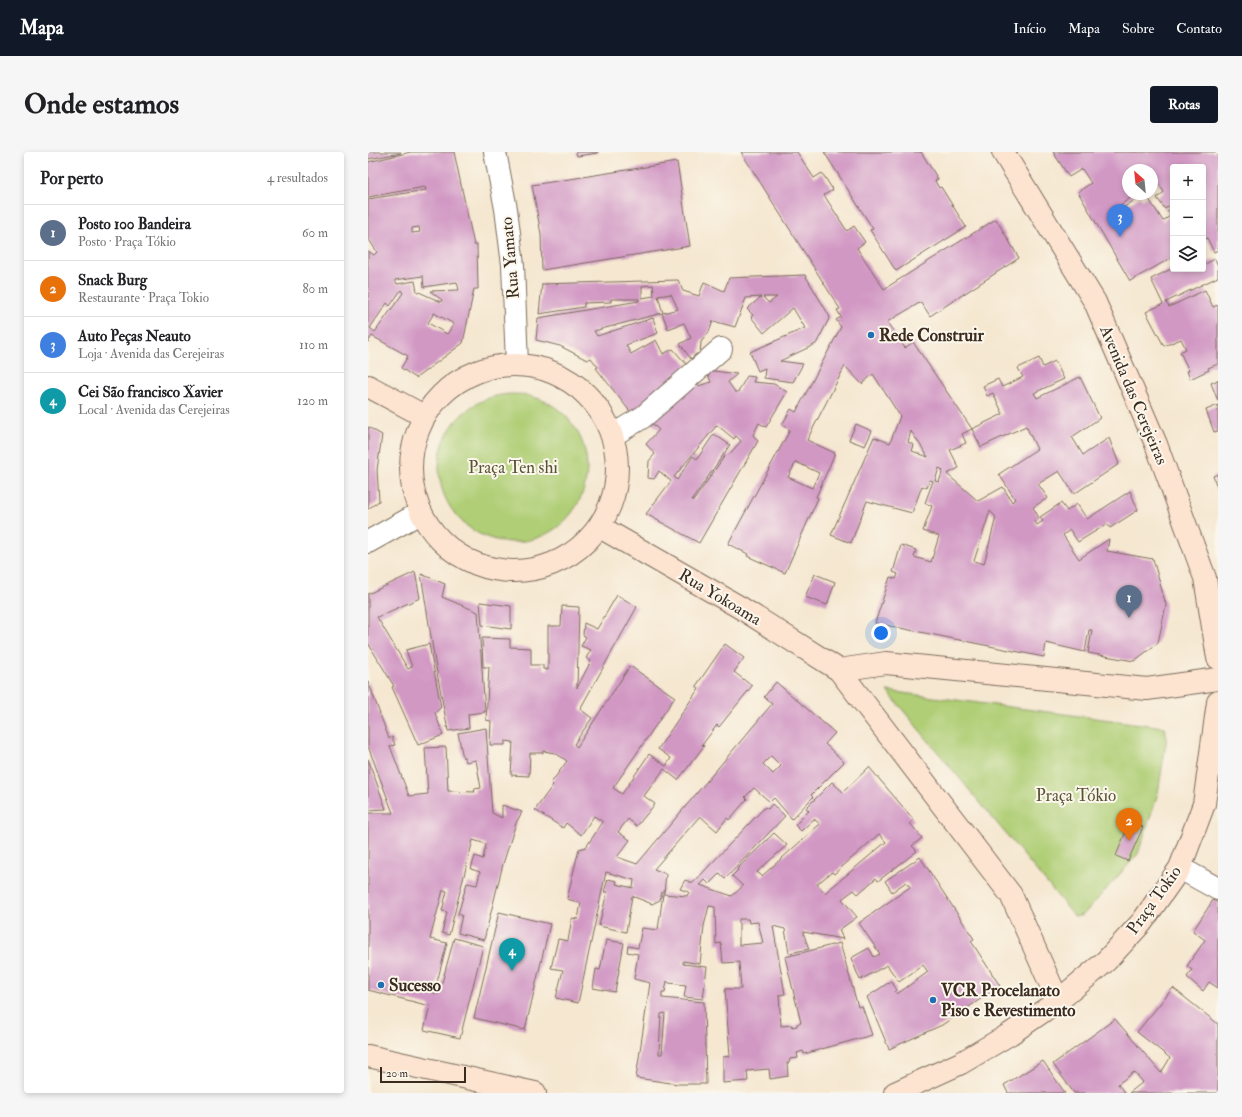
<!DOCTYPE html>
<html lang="pt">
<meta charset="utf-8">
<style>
:root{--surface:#fff;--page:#f6f6f6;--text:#202124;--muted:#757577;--line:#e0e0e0;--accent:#111827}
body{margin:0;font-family:"IM FELL Double Pica",serif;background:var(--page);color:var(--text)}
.controls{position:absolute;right:12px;top:12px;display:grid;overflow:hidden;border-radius:4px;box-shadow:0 2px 6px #0003}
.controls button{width:36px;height:36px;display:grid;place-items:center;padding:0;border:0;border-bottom:1px solid var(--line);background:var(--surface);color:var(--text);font:20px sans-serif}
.compass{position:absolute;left:754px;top:12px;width:36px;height:36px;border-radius:50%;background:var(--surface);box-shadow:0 2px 6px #0003;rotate:333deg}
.scale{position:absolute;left:12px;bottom:10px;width:86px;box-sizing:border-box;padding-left:4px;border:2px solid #3b2a1e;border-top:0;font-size:11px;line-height:14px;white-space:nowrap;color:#3b2a1e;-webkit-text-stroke:3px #fbf7ec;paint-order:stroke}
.you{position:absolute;left:513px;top:481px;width:14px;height:14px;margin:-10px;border:3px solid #fff;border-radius:50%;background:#1a73e8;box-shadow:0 0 0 6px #1a73e833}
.badge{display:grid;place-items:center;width:26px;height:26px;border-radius:50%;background:var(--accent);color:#fff;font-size:13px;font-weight:700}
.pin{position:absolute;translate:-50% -33px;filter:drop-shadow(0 1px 2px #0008)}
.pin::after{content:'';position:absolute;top:21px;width:14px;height:12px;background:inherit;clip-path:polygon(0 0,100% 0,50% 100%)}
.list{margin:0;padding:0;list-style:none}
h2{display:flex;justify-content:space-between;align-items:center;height:52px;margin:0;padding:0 16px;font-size:17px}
h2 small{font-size:13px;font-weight:400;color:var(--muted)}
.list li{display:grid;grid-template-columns:26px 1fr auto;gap:12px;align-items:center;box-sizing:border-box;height:56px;padding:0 16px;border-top:1px solid var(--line)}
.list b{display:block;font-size:15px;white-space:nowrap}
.list p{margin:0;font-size:13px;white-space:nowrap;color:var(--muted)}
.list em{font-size:13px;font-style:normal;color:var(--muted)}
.icon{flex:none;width:22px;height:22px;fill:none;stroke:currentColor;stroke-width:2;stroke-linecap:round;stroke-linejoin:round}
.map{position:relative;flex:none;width:850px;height:941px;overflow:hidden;border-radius:4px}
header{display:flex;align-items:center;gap:24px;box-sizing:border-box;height:56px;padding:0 20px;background:var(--accent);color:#fff}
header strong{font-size:19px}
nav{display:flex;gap:22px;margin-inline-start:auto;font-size:14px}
.intro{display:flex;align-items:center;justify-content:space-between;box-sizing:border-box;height:96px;padding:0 24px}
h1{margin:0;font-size:28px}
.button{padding:10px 18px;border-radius:4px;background:var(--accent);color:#fff;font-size:14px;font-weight:700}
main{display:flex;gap:24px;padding:0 24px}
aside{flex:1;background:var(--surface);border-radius:4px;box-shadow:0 2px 6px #0003}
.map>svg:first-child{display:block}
.green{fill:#afce75;stroke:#757c4a}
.building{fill:#d198c4;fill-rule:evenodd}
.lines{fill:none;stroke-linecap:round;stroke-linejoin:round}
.street-casing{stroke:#7c6c5c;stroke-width:24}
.secondary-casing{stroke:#7c6c5c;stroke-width:24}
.street{stroke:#fff;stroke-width:22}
.secondary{stroke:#fde4d1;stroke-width:22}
.poi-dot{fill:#1f6fb2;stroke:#fbf7ec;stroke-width:1.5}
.labels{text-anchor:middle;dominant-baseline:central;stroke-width:4;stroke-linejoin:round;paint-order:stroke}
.street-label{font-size:17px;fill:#3b2a1e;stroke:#fbf7ec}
.poi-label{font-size:17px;font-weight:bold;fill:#3b2a1e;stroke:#fbf7ec;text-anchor:start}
.park-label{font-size:17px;fill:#585334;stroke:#fbf7ec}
</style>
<header>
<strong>Mapa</strong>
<nav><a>Início</a><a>Mapa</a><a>Sobre</a><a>Contato</a></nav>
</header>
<div class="intro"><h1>Onde estamos</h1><a class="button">Rotas</a></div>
<main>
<aside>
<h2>Por perto<small>4 resultados</small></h2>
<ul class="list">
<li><span class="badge" style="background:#5c6f8a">1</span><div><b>Posto 100 Bandeira</b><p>Posto · Praça Tókio</p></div><em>60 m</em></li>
<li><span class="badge" style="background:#e8710a">2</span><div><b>Snack Burg</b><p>Restaurante · Praça Tokio</p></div><em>80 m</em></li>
<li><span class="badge" style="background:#3f7fe0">3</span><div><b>Auto Peças Neauto</b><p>Loja · Avenida das Cerejeiras</p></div><em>110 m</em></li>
<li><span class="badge" style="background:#0f9aa8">4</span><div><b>Cei São francisco Xavier</b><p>Local · Avenida das Cerejeiras</p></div><em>120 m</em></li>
</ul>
</aside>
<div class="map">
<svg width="850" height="941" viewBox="0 0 850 941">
<rect width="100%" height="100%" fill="#fbf7ec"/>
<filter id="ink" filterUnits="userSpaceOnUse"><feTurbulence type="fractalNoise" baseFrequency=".025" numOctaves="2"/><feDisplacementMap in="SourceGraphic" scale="8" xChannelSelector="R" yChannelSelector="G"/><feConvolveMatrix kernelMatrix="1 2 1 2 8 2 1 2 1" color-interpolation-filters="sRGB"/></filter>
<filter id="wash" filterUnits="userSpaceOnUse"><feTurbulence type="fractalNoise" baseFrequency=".012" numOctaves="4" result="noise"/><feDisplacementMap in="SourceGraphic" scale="16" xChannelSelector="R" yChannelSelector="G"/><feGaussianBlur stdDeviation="0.9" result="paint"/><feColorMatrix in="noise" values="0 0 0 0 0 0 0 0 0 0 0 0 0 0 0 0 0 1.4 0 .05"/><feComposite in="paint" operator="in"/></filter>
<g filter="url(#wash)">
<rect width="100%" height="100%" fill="#f5e7d0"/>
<g class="green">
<circle cx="145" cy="316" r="74"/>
<polygon points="519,539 796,575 799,585 790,641 770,702 715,763 707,765"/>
</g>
<g id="blocks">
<g class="building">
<polygon points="0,0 33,0 33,1 0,7"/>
<path d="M43,0H86L106,93H109L110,137H106L95,191L48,226L33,216L40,204L4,184L0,190V99L6,103L9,100L0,86V47L58,38L57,35L0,45V10ZM51,75L52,80L44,81V76ZM55,124L56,135L89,130L91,138L62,139L74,148L73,150L51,140H49L47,129L29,132L27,128ZM33,138L35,141L7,180L2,176L19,151L22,154ZM66,161L86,172L79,182L60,171Z"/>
<polygon points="208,0 230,0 230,1 209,4"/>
<path d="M373,0H429L446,26L454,21L465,38L456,43L479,79L486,74L497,90L489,96L516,137L628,67L651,106L562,164L553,150L519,170L537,196L545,190L604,277L594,282L598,291L582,298L591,316L579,322L610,349L635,335L644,350L647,347L631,322L669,297L658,274L613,295L604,277L635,262L625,241L619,244L615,234L630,227L634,235L655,225L650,216L671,206L675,215L687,209L696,227L666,241L669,246L712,225L732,266L704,285L715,303L741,286L751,312L706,342L691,319L670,332L680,346L665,355L671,366L666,369L669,373L675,369L672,365L693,351L699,359L709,352L719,367L762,339L770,358L742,376L739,372L710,390L702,378L695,383L711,407L741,387L739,399L785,407L798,453L790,491L766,509L720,501L724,478H721L717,500L678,491L676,505L507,471L522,425L528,427L530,422L525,420L533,393L548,398L546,405L563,410L571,384L555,379L564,354L557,351L565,329L562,328L559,336L554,334L544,361L499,349L483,391L463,383L506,285L522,291L532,264L505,222L494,232L477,214L439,288L467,301L448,345L450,346L417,421L379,404L380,402L360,392L422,278L414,273L423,257L428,260L473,175L468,168L473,165L469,158L472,157ZM543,279L557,300L560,305L544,299L546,293L540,290ZM428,310L451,321L444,336L420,325ZM571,316L575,318L571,330L567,329ZM622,359L628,365L616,412L606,409Z"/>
<polygon points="456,0 553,0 570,27 567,29 571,36 573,35 598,75 528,119 502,78 505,77"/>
<polygon points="685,0 850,0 850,98 846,100 839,86 835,88 835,15 805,15 805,54 803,52 797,57 789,46 796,40 788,28 784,31 784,18 760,18 760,42 768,42 748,56 750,59 772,45 774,48 779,44 795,69 802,64 799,59 805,55 805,105 762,129 710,40 723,31 714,17 701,25"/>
<polygon points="309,10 322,94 174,118 173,82 164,33"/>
<polygon points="847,107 850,114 850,125 798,150 801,155 837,138 845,155 850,153 850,212 840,216 841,218 822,227 819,219 821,219 812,200 818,197 813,187 796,194 778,160 795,152 783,127 805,116 835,117 835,113"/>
<path d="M437,123L462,165L448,192L412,209L435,212L425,230L396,226L397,216L390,219L382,200L437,176L425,156L396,181L383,165L385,163L379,157L393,145L378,146L367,175L345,169L341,180L333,190L332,202H328L323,207L312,192L323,186L316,171L300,177L294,161L226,179L229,184L285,166L290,181L258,193L263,202L288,188L295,202L305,197L319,213L264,262L228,216L230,215L223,206L219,208L192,194L168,188L170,166L271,149V147H243V150L216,151V155L171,162L174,132L310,128L315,139L331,144L336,130L356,139L361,126ZM285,133L286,144L274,146V134ZM303,142L310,157L295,161L290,144ZM395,145H409L401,151Z"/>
<path d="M338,218L369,222L360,230L367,240H370L379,224L387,225L385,230L406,232L419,240L398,275L391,271L385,283L390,289L331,391L278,362L303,329L291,319L286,327L280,326L281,309L287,302L278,292L291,278L280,267L325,228L330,234L343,230ZM349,273L366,287L368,284L373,289L360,304L358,302L326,348H324L362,293L346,282L329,307L325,304L309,328L306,325Z"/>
<polygon points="850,228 850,249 843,231"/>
<polygon points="850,253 850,279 846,280 838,258"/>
<polygon points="488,272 504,279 497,294 481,288"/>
<polygon points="0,275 14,283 9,318 11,349 0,357"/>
<polygon points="850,322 850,338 845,324"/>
<polygon points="47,420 52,446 9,465 40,517 44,515 38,498 61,492 73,555 67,561 75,583 50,593 24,535 26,534 0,491 0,442"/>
<polygon points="53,422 77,432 74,445 110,460 117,560 100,562 101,576 80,579 67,510"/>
<polygon points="447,422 467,430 459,453 437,445"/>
<path d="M249,443L269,455L212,557L224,566L206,592L209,595L262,514L307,545L245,636L254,642L281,602L298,614L303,606L290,597L331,536L328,534L357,492L376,506L366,520L384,534L351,575L349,573L334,593L336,594L310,628L296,617L276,644L287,652L269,674L260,667L250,680L262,688L249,705L269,712L404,552L396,545L408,530L467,581L457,592L476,610L443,643L445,645L424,667L406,646L402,650L386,636L377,645L379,647L361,668L359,666L349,679L332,664L286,717L298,722L296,741L294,740L292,748L284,752L264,744L258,780L231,774L239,740H236L240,727L249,729L248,732L265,736L266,728L238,720L210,851L188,846L195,818L183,816L190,787L200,789L204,766L210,767L213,751L199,747L211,697L218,695L235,670L226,664L213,683L198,671L195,676L167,658L185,633L183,631L199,609L187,601L175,599V601H162L161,624L143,623L145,590L137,589V593H122L123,569L118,568L121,515H115L114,486L142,487V495L163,496V513H175V517L180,518V474H193L194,454L211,455L209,536L223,509L218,506L223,498L213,494L218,485L215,483L216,471L229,477ZM403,604L413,614L405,622L395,612Z"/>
<polygon points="112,450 143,454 143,477 114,473"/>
<polygon points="0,529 21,587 24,585 27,593 22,594 41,644 60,642 57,596 78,595 80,639 107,640 106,637 113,636 108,608 98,610 97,605 95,606 90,581 118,576 124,661 134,666 134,653 154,660 148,671 135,712 116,788 90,781 94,763 90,762 99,731 109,733 112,720 103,717 107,704 115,707 118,692 105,688 81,783 74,781 79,760 74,759 79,739 75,738 62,787 79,791 66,842 71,842 86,786 115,794 92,886 56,878 62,854 0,838 0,661 25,661 0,594"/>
<polygon points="0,607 18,657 0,658"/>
<path d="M501,615L546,668L542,671L554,686L544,694L549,699L510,729L508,726L490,742L486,738L474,747L489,765L471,778L475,787L435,780L441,797L421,801L417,777L405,774L417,842L411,843L413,874L424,873V875L429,874V872L433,871L417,805L472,791L490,855L494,854L504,883L436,902L435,899L429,901L430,906L422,907L421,911H419L420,924L402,927L401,917L379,919L380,929L355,931V905L362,904L357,837H373L371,810L355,811L353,791L348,792L347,755L341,754L336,774L332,812L315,809V812L339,815L335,847L316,845L318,833L301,831L299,829L297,840H294V846L336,850L338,932H310L268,926L282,831L266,827L270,802L259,800L260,794L270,796L274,776L290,778L295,742L319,744L321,740L312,737L317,728L325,731L397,655L400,657L404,652L417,664L357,727L352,721L341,732L337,728L332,733L364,744L375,734L364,724L370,718L369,717L406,681L419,693L389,720L394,724L452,672L446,667L433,679L427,673L441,659L438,656L464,630L475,640ZM511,682L518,690L457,741L449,732L464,720L466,722ZM371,767H380L381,771L390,770L395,791L371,793ZM297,861L294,902H291L293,862Z"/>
<polygon points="762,669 775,675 760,709 748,704"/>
<polygon points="552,705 606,787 603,789 632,834 574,873 521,897 499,845 523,829 529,838 527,839 529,842 560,820 555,813 531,830 519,813 492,828 483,806 501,796 506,805 512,802 491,771 542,735 538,730 524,740 517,729"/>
<polygon points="845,748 850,751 850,836 841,830 835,839 819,825 824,818 819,814 837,788 825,779"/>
<polygon points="131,760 182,772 157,878 106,866"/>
<polygon points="238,788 256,791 247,840 225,836 228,817 232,818"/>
<polygon points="805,836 850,872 850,941 761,941 775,930 766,920 750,932 757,941 706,941 685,912 747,867 793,921 802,906 769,880"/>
<polygon points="675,909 697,941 640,941 636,933"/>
</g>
</g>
</g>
<g filter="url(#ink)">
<use href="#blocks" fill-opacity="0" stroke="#7c6c5c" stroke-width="1"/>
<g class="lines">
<g class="street-casing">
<g id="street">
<polyline points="127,0 138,57 145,113 149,212"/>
<polyline points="245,283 275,265 353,197"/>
<polyline points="0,390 52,361"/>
<polyline points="812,716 850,737"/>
</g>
</g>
<g class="secondary-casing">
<g id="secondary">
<polyline points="635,0 727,150 788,292 837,426 850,506"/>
<circle cx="146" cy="316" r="103"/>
<polyline points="0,234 56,264"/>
<polyline points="232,375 373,456 471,518 643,743 690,849"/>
<polyline points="471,518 518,511 779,537 850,527"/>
<polyline points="0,904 167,941"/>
<polyline points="527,941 593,911 642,882 690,849 738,809 774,770 812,716 836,652 850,550"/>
</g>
</g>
<use href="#street" class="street"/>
<use href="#secondary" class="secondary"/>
</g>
</g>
<g class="poi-dot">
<circle cx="503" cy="183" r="4"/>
<circle cx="13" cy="833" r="4"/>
<circle cx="565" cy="848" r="4"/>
</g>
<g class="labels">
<g class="street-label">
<text transform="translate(142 106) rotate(-95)">Rua Yamato</text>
<text transform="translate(766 243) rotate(67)">Avenida das Cerejeiras</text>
<text transform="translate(352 445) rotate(31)">Rua Yokoama</text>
<text transform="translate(786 748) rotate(-54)">Praça Tokio</text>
</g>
<g class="poi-label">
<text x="511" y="183">Rede Construir</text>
<text x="21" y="833">Sucesso</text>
<text x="573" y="838">VCR Procelanato<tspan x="573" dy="20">Piso e Revestimento</tspan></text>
</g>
<g class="park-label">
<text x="145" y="315">Praça Ten shi</text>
<text x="708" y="643">Praça Tókio</text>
</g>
</g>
</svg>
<div class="controls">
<button>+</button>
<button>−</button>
<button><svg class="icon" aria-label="layers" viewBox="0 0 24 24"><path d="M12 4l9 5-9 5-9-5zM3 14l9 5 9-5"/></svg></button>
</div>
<svg class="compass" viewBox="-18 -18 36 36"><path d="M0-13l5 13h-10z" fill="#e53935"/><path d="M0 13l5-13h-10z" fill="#757577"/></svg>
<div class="scale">20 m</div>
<div class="you"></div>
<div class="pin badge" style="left:761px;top:466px;background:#5c6f8a">1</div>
<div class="pin badge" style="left:761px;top:689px;background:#e8710a">2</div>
<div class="pin badge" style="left:752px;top:85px;background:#3f7fe0">3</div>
<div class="pin badge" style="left:144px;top:819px;background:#0f9aa8">4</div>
</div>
</main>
